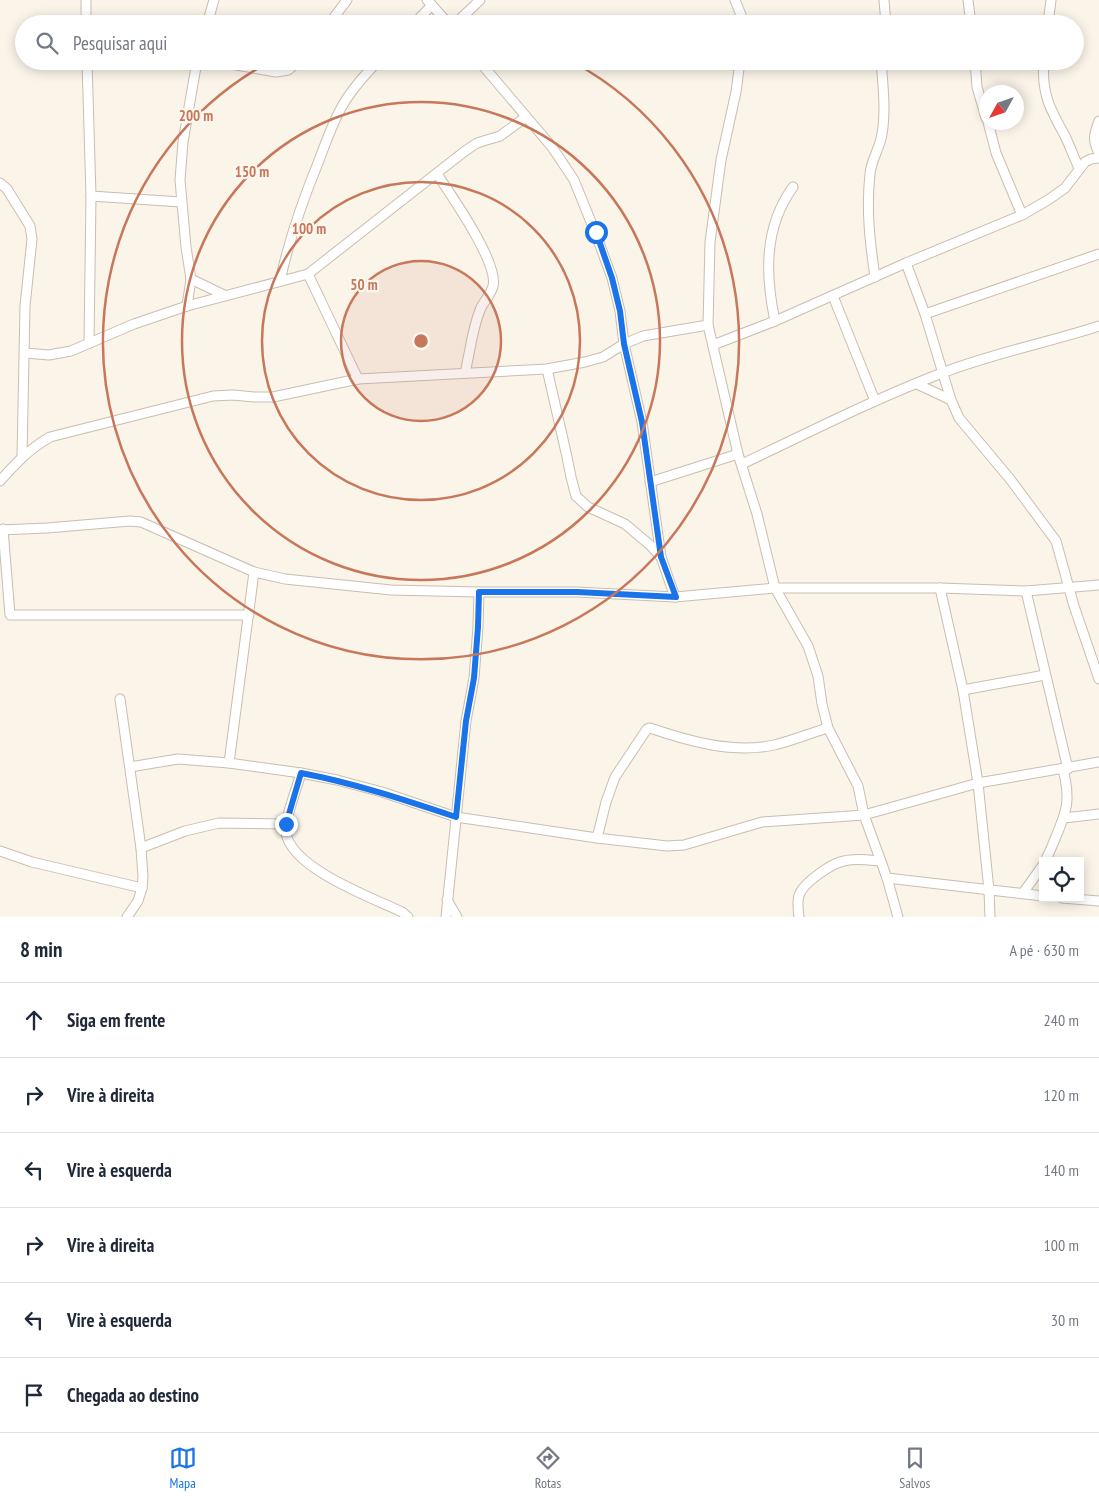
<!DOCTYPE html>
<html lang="pt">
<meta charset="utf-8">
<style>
:root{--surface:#fff;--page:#f2f2f3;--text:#1f2937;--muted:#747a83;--line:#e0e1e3;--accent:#1a73e8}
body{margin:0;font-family:"PT Sans Narrow",sans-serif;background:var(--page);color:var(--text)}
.controls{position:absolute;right:15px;bottom:15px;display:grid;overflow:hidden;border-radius:0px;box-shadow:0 2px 12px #0003}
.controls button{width:45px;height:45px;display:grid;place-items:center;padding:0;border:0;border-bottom:1px solid var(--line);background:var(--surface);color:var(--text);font:25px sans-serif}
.compass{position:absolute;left:979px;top:85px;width:45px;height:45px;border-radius:50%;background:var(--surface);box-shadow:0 2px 12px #0003;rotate:230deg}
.stop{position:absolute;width:15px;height:15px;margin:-11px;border:4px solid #1a73e8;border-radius:50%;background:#fff}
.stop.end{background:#1a73e8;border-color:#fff;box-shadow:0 1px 5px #0008}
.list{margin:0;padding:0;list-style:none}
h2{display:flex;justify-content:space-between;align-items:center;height:65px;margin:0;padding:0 20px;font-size:21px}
h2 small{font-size:16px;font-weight:400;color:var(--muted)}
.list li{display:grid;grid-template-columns:32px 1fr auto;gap:15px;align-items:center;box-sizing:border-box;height:75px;padding:0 20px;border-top:1px solid var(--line)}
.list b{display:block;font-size:19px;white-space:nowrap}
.list em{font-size:16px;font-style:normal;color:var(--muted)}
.icon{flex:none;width:28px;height:28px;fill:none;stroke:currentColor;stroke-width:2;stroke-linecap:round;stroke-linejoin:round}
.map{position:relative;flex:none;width:1099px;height:917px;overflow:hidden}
.search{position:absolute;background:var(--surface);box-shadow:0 2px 12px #0003;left:15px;right:15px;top:15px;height:55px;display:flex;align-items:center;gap:12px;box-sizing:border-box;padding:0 18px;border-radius:28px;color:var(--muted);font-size:19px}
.sheet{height:515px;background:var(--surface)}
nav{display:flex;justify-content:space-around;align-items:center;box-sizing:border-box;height:70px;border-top:1px solid var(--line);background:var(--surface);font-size:14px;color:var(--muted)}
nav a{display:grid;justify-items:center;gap:2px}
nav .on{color:var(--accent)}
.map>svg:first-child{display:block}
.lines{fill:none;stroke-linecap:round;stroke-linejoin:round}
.street-casing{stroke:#cbbdb0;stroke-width:11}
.street{stroke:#fff;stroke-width:9}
.route{stroke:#1a73e8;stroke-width:6}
.ring{fill:none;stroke:#c7775a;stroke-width:2.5}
.centre{fill:#c7775a;stroke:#fdf8ef;stroke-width:2.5}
.ring-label{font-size:15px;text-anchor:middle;font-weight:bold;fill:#c7775a;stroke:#fdf8ef;stroke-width:4.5;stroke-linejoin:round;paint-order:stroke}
</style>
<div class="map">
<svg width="1099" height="917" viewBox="0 0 1099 917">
<rect width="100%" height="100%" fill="#faf4e9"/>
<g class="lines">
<g class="street-casing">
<g id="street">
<polyline points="427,0 449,24"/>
<polyline points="735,0 741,15 741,24"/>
<polyline points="884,0 886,24"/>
<polyline points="968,0 971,24"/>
<polyline points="86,24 86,0"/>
<polyline points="207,24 214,0"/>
<polyline points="329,24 347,0"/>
<polyline points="414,24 432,5"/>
<polyline points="455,24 480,0"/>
<polyline points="1048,24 1051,0"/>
<polyline points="87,61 91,196 89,343"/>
<polyline points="213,61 276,72 288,70 299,61"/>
<polyline points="479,61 552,147 574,180 595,232 612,278 620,311 624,344 642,422 661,557"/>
<polyline points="740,61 736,92 721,160 710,242 708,325 738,454 757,514 775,588 808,646 818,676 822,704 828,728 858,786 864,815 887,878 898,917"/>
<polyline points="975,61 977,87 986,118"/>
<path d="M1044,61C1041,93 1050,109 1065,136C1070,146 1074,158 1079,168"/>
<path d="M1099,121C1094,134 1092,140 1099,153"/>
<polyline points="988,122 996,153 1022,215"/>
<path d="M437,174C451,195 499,263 493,286C491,295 483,302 480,310C472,330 470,352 465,373"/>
<polyline points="0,183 7,189 30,226 32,239 25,306 22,457"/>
<polyline points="91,196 181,202"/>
<polyline points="906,263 925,314 951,400 959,418 1010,479 1056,541 1074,606 1099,679"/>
<polyline points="308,274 358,379"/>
<path d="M875,277C870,243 866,209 870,174C871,160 880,148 882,134C886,111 883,85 881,61"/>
<polyline points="191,279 224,295"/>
<path d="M280,281C289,240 302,202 318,163C325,145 331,127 340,110C350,91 364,76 378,61"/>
<polyline points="833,296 875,401"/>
<polyline points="187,306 191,279 186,247 180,180 183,142 197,61"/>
<polyline points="925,314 1099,254"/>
<path d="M775,321C765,274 764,227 793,187"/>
<polyline points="713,345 775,321 906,263 1022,215 1048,200 1065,188 1085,162 1091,159 1099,158"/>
<polyline points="25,353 49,355 71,351 134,324 187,306 308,274 465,151 477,143 500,136 526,117"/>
<polyline points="547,369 567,457 571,477 576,496 588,507 625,524 650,545 661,557 675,597"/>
<polyline points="917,384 951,400"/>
<path d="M742,464C808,433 874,399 942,373C993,353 1047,343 1099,326"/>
<path d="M0,481C15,464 29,449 50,437L213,396L233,395L254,397H273L358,379L547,369L585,362L603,357L624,344L643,336L708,325"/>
<polyline points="650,482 738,454"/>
<polyline points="3,529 10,615 249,615"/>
<polyline points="0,530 47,528 130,521 141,522 254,572 285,579 391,590 479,592 577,592 675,597 775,588 940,588 1026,591 1099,585"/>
<polyline points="940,588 963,690 978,783 989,890 990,917"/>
<polyline points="1026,591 1068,769"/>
<polyline points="963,690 1045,675"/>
<polyline points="120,699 141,848 143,877 142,888 138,901 127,917"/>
<polyline points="229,763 254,572"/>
<polyline points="130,767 178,759 229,763 301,773 337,780 382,792 456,817 597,838 667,846 684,845 762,822 864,815 978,783 1099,762"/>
<path d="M301,773C297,788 284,820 286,833C292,869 373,898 402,912L408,917"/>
<polyline points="1064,818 1099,814"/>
<path d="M597,838L606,802L615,777L647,729L650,728C688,741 733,754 774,745C792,741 810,733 828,728"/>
<polyline points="141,848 185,831 219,823 286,824"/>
<polyline points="0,851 32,862 142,888"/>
<path d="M1045,861C1049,854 1052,846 1055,839C1067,810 1071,801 1063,769"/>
<polyline points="887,878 1043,896"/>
<polyline points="1023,893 1043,865"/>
<polyline points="1062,898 1099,901"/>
<polyline points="447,900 457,917"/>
<polyline points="446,917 466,721 474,678 478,627 479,592"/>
<path d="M799,917C798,910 797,899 800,893C805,882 832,863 844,861C856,858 868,860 880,861"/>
</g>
</g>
<use href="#street" class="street"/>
</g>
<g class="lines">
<path class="route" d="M286,824L301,773C354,783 405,800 456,817L466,721L474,678L478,627L479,592H577L676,597L661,557L642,422L624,344L620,311L612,278L596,232"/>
</g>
<circle cx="421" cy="341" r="80" fill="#c7775a" fill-opacity=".12"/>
<g class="ring">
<circle cx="421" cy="341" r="80"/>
<circle cx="421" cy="341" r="159"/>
<circle cx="421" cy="341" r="239"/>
<path d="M402 24A318 318 0 0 1 440 24M573 62A318 318 0 1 1 269 62"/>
</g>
<circle cx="421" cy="341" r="8" class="centre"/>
<g class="ring-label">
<text x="196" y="121">200 m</text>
<text x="252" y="177">150 m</text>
<text x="309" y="234">100 m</text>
<text x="364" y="290">50 m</text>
</g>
</svg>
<div class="controls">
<button><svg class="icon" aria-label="locate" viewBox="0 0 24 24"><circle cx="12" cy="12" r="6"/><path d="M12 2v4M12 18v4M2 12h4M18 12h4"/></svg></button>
</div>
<svg class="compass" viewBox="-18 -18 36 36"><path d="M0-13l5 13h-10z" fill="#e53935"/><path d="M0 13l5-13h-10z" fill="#747a83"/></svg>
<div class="stop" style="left:596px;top:232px"></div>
<div class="stop end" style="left:286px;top:824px"></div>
<div class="search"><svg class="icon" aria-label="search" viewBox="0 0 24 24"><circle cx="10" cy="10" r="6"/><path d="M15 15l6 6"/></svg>Pesquisar aqui</div>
</div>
<section class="sheet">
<h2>8 min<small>A pé · 630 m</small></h2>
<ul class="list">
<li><svg class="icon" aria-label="ahead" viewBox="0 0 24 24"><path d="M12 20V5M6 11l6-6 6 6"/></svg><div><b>Siga em frente</b></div><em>240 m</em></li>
<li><svg class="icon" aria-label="right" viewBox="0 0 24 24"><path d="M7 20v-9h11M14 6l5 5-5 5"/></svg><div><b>Vire à direita</b></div><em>120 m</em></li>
<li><svg class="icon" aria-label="left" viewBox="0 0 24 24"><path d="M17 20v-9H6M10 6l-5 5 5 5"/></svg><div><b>Vire à esquerda</b></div><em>140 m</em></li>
<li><svg class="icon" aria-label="right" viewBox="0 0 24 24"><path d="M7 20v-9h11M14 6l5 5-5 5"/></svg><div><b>Vire à direita</b></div><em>100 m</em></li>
<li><svg class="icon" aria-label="left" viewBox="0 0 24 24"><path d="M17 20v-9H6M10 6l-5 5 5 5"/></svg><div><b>Vire à esquerda</b></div><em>30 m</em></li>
<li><svg class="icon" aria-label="arrive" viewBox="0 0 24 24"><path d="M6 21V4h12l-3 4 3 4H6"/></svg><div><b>Chegada ao destino</b></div></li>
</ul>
</section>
<nav>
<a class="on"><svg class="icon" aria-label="map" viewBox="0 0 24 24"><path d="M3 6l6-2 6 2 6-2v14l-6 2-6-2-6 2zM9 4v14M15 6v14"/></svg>Mapa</a>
<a><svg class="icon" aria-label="directions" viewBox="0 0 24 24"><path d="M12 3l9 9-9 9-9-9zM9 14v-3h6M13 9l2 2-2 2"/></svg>Rotas</a>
<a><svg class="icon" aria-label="saved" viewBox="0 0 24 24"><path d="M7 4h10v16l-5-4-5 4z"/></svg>Salvos</a>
</nav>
